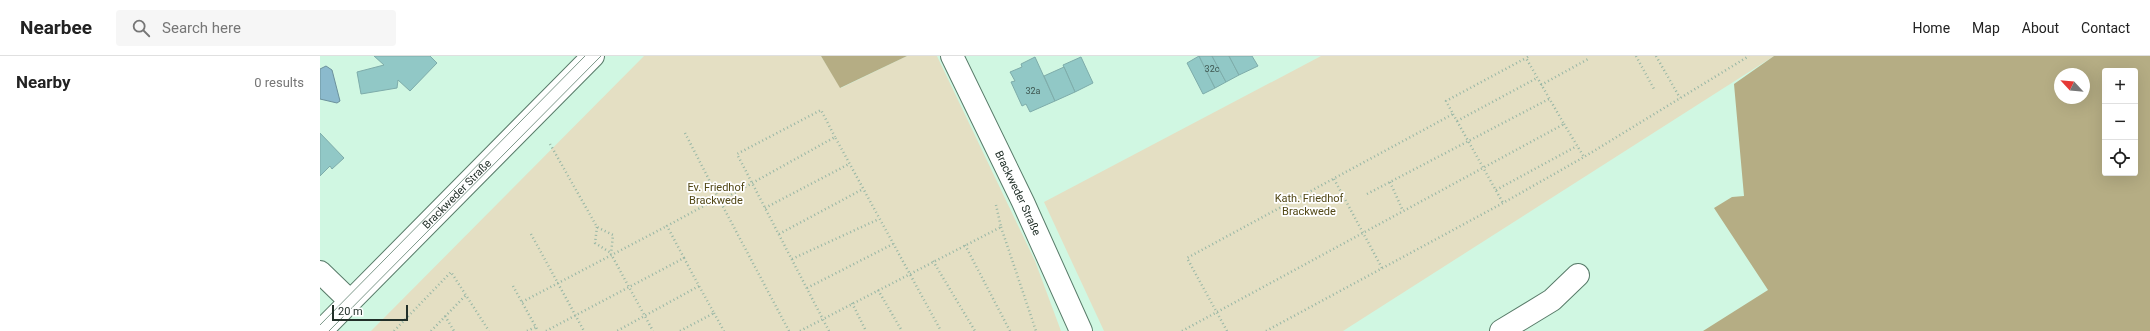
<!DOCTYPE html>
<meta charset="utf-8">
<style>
:root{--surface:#fff;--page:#f6f6f6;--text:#222;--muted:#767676;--line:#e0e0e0}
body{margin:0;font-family:Roboto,sans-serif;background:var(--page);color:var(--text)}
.controls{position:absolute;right:12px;top:12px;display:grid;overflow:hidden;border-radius:4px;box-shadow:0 4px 16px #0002}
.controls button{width:36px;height:36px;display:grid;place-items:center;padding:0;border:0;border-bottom:1px solid var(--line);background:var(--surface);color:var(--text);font:20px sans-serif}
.compass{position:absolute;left:1734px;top:12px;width:36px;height:36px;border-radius:50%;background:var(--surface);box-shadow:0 4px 16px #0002;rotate:296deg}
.scale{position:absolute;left:12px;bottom:10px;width:76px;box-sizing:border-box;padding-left:4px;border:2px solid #223029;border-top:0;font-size:11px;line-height:14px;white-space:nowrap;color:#223029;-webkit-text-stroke:3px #fff;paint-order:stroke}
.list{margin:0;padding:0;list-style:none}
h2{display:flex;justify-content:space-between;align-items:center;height:52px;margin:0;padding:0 16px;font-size:17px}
h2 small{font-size:13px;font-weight:400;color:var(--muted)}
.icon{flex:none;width:22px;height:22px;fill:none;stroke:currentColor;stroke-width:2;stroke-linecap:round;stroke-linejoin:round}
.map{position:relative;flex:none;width:1830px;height:275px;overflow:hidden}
header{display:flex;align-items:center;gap:24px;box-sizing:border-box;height:56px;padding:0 20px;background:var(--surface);border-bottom:1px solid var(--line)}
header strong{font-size:19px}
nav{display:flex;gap:22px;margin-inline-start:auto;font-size:14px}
.search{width:280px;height:36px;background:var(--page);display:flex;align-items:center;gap:10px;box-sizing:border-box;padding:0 14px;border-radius:4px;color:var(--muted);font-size:15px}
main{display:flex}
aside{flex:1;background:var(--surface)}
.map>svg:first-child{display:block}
.green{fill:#e4dfc3}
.forest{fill:#b5ad84;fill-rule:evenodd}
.water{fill:#8bbacd;stroke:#6c919c}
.building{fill:#91c8c6;stroke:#7eacaa}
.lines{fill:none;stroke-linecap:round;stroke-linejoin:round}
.minor-casing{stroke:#587b69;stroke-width:24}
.path{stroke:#97b6a5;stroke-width:2.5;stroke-dasharray:1 3;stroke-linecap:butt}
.minor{stroke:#fff;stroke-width:22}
.tram{stroke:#7e998b;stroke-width:1}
.labels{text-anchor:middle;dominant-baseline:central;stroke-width:3.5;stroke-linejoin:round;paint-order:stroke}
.number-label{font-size:9px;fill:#3e5650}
.park-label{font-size:11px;fill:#524816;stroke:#fff}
.street-label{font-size:11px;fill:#223029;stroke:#fff}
</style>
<header>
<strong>Nearbee</strong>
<div class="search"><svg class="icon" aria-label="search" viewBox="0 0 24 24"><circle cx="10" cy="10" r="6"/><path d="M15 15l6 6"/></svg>Search here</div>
<nav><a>Home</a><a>Map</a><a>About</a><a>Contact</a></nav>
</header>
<main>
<aside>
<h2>Nearby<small>0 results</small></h2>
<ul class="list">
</ul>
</aside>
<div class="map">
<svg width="1830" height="275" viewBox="0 0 1830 275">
<rect width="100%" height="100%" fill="#d0f7e2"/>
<g class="green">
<polygon points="324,0 501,0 521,32 587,0 617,0 715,205 741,275 51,275"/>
<polygon points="1001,0 1454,0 1023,275 784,275 724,146"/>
</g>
<g class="forest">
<polygon points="501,0 587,0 520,32"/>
<path d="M1454,0H1830V275H1383L1448,234L1394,152L1412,141L1424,140L1414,28ZM1785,15H1815V117H1785ZM1740,18H1764V42H1740Z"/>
</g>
<polygon class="water" points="6,10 12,14 20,45 17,47 0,43 0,13"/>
<g class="building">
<polygon points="54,0 110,0 117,7 90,35 78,24 77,32 41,38 37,16 64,9"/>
<polygon points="879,0 895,32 883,38 867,7"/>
<polygon points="879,0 892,0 906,26 895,32"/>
<polygon points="892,0 909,0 919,19 906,26"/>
<polygon points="909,0 932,0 938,10 919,19"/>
<polygon points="715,1 735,45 710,56 706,48 702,50 691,26 695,25 690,16 702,11 701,8"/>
<polygon points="761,1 773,27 755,36 743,9"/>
<polygon points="744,11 755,36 735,45 724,20"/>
<polygon points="0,77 24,102 12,113 10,110 0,120"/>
</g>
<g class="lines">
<g class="minor-casing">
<g id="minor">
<path id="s1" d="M632,0L703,146L761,275"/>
<polyline points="0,216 30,245"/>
<path id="s2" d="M1,275L273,0"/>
<polyline points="1181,275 1232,244 1258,219"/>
</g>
</g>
<g class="path">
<polyline points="1316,0 1334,33"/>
<polyline points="1336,0 1360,42"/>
<polyline points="1221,29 1270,2"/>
<polyline points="1133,58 1183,147"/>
<polyline points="1137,65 1217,22"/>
<polyline points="1244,68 1264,101 1429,0"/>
<polyline points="365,77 400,145"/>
<polyline points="230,88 277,171 293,179 291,198 333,275"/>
<polyline points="1014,123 1062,212"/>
<polyline points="1070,126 1083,155"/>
<polyline points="1176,134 1257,90"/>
<polyline points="1047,138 1229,43"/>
<polyline points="445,152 529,108"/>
<polyline points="277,171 275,187 291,197"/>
<polyline points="681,171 716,275"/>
<polyline points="211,178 264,275"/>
<polyline points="459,178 543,133"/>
<polyline points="645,189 690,275"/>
<polyline points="364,202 347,170 398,142"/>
<polyline points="472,203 559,163"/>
<polyline points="613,205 655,275"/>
<polyline points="193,230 218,275"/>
<polyline points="487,232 573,188"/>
<polyline points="558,234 582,275"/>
<polyline points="202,246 347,170"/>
<polyline points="532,247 546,275"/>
<polyline points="394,257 404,275"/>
<polyline points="125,260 134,275"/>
<polyline points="74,275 131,216 169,275"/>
<polyline points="111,275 146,239"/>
<polyline points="207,275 216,271"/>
<polyline points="226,275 364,202 379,230 297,275"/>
<polyline points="360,275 394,257 379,230"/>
<polyline points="469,275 400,145 515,81 621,275"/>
<polyline points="480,275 681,171 676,149"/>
<polyline points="509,275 417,98 501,54 515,81"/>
<polyline points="862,275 1244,68 1206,2 1209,0"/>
<polyline points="907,275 867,202 1133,58 1126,45 1206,2"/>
<polyline points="946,275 1183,147 1264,101"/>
</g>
<use href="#minor" class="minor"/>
<g class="tram">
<polyline points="0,269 265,0"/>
<polyline points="9,275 281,0"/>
</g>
</g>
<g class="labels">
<g class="number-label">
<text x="892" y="13">32c</text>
<text x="713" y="35">32a</text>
</g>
<g class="park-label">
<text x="396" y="131">Ev. Friedhof<tspan x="396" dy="13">Brackwede</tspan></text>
<text x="989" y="142">Kath. Friedhof<tspan x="989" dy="13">Brackwede</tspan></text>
</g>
<g class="street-label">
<text stroke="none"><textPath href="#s1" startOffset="152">Brackweder Straße</textPath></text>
<text stroke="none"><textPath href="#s2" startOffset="193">Brackweder Straße</textPath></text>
</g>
</g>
</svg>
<div class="controls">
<button>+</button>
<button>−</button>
<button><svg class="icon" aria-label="locate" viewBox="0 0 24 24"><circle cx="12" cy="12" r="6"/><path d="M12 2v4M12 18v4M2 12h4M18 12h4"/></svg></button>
</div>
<svg class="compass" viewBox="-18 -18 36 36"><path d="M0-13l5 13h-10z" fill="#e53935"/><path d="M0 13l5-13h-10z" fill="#767676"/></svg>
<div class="scale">20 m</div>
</div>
</main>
